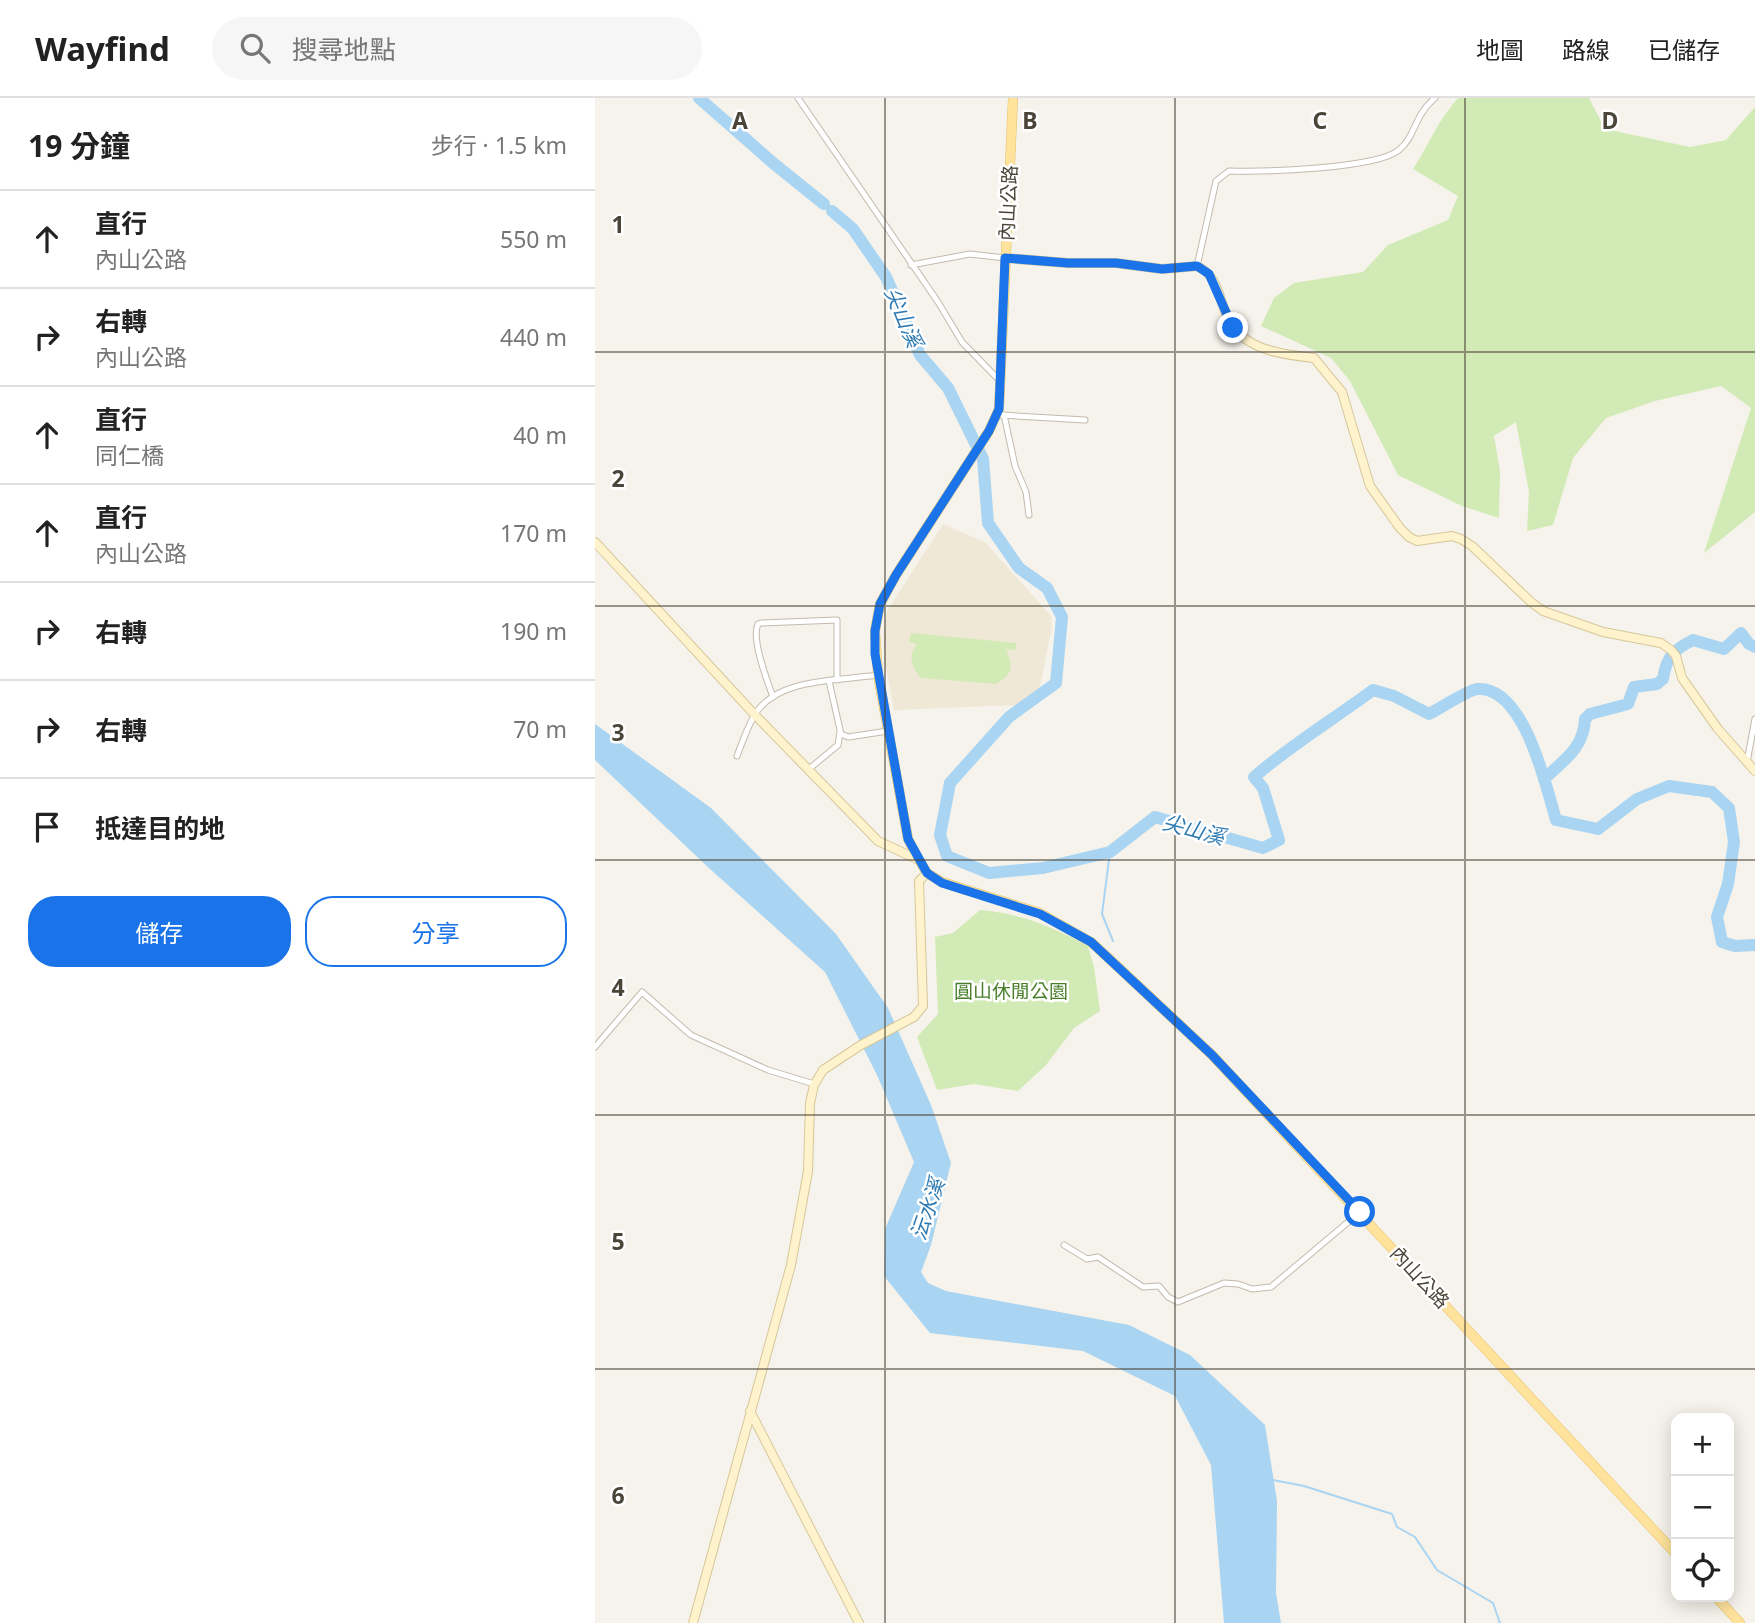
<!DOCTYPE html>
<html lang="zh-TW">
<meta charset="utf-8">
<style>
:root{--surface:#fff;--page:#f6f6f6;--text:#222;--muted:#767676;--line:#e0e0e0;--accent:#1a73e8}
body{margin:0;font-family:"Noto Sans","Noto Sans TC",sans-serif;background:var(--page);color:var(--text)}
.controls{position:absolute;right:21px;bottom:21px;display:grid;overflow:hidden;border-radius:14px;box-shadow:0 4px 18px #0003}
.controls button{width:63px;height:63px;display:grid;place-items:center;padding:0;border:0;border-bottom:2px solid var(--line);background:var(--surface);color:var(--text);font:35px sans-serif}
.stop{position:absolute;width:21px;height:21px;margin:-16px;border:5px solid #1a73e8;border-radius:50%;background:#fff}
.stop.end{background:#1a73e8;border-color:#fff;box-shadow:0 2px 7px #0008}
.list{margin:0;padding:0;list-style:none}
h2{display:flex;justify-content:space-between;align-items:center;height:91px;margin:0;padding:0 28px;font-size:30px}
h2 small{font-size:23px;font-weight:400;color:var(--muted)}
.list li{display:grid;grid-template-columns:46px 1fr auto;gap:21px;align-items:center;box-sizing:border-box;height:98px;padding:0 28px;border-top:2px solid var(--line)}
.list b{display:block;font-size:26px;white-space:nowrap}
.list p{margin:0;font-size:23px;white-space:nowrap;color:var(--muted)}
.list em{font-size:23px;font-style:normal;color:var(--muted)}
.actions{display:flex;gap:14px;padding:21px 28px}
.actions a{flex:1;padding:16px 0;border:2px solid var(--accent);border-radius:28px;text-align:center;font-size:24px;color:var(--accent)}
.actions .main{background:var(--accent);color:#fff}
.icon{flex:none;width:38px;height:38px;fill:none;stroke:currentColor;stroke-width:2;stroke-linecap:round;stroke-linejoin:round}
.map{position:relative;flex:none;width:1160px;height:1525px;overflow:hidden}
header{display:flex;align-items:center;gap:42px;box-sizing:border-box;height:98px;padding:0 35px;background:var(--surface);border-bottom:2px solid var(--line)}
header strong{font-size:33px}
nav{display:flex;gap:38px;margin-inline-start:auto;font-size:24px}
.search{width:490px;height:63px;background:var(--page);display:flex;align-items:center;gap:18px;box-sizing:border-box;padding:0 24px;border-radius:38px;color:var(--muted);font-size:26px}
main{display:flex}
aside{flex:1;background:var(--surface)}
.map>svg:first-child{display:block}
.education{fill:#efe8d6}
.green{fill:#d2eab5}
.water{fill:#a9d4f2}
.lines{fill:none;stroke-linecap:round;stroke-linejoin:round}
.stream{stroke:#a9d4f2;stroke-width:2}
.river{stroke:#a9d4f2;stroke-width:12}
.street-casing{stroke:#c2bbae;stroke-width:7}
.secondary-casing{stroke:#d6c79b;stroke-width:10}
.primary-casing{stroke:#e6c16a;stroke-width:10}
.street{stroke:#fff;stroke-width:5}
.secondary{stroke:#fff3cd;stroke-width:8}
.primary{stroke:#ffe39c;stroke-width:9}
.route{stroke:#1a73e8;stroke-width:9}
.grid{fill:none;stroke:#4b4439;stroke-width:2;stroke-opacity:0.55}
.labels{text-anchor:middle;dominant-baseline:central;stroke-width:5;stroke-linejoin:round;paint-order:stroke}
.street-label{font-size:19px;fill:#4b4439;stroke:#fff}
.park-label{font-size:19px;fill:#4a7f2a;stroke:#fff}
.water-label{font-size:21px;font-style:italic;fill:#2e7ab2;stroke:#fff}
.grid-label{font-size:23px;text-anchor:middle;font-weight:bold;fill:#4b4439;stroke:#fff;stroke-width:5;stroke-linejoin:round;paint-order:stroke}
</style>
<header>
<strong>Wayfind</strong>
<div class="search"><svg class="icon" aria-label="search" viewBox="0 0 24 24"><circle cx="10" cy="10" r="6"/><path d="M15 15l6 6"/></svg>搜尋地點</div>
<nav><a>地圖</a><a>路線</a><a>已儲存</a></nav>
</header>
<main>
<aside>
<h2>19 分鐘<small>步行 · 1.5 km</small></h2>
<ul class="list">
<li><svg class="icon" aria-label="ahead" viewBox="0 0 24 24"><path d="M12 20V5M6 11l6-6 6 6"/></svg><div><b>直行</b><p>內山公路</p></div><em>550 m</em></li>
<li><svg class="icon" aria-label="right" viewBox="0 0 24 24"><path d="M7 20v-9h11M14 6l5 5-5 5"/></svg><div><b>右轉</b><p>內山公路</p></div><em>440 m</em></li>
<li><svg class="icon" aria-label="ahead" viewBox="0 0 24 24"><path d="M12 20V5M6 11l6-6 6 6"/></svg><div><b>直行</b><p>同仁橋</p></div><em>40 m</em></li>
<li><svg class="icon" aria-label="ahead" viewBox="0 0 24 24"><path d="M12 20V5M6 11l6-6 6 6"/></svg><div><b>直行</b><p>內山公路</p></div><em>170 m</em></li>
<li><svg class="icon" aria-label="right" viewBox="0 0 24 24"><path d="M7 20v-9h11M14 6l5 5-5 5"/></svg><div><b>右轉</b></div><em>190 m</em></li>
<li><svg class="icon" aria-label="right" viewBox="0 0 24 24"><path d="M7 20v-9h11M14 6l5 5-5 5"/></svg><div><b>右轉</b></div><em>70 m</em></li>
<li><svg class="icon" aria-label="arrive" viewBox="0 0 24 24"><path d="M6 21V4h12l-3 4 3 4H6"/></svg><div><b>抵達目的地</b></div></li>
</ul>
<div class="actions"><a class="main">儲存</a><a>分享</a></div>
</aside>
<div class="map">
<svg width="1160" height="1525" viewBox="0 0 1160 1525">
<rect width="100%" height="100%" fill="#f6f3ec"/>
<polygon class="education" points="348,426 391,445 456,518 457,529 443,599 423,607 299,612 290,565 288,537 292,513"/>
<g class="green">
<path d="M863,0H994L1010,31L1095,49L1131,42L1160,9V414L1109,455L1156,310L1126,288L1060,303L1011,320L978,360L958,427L932,433L934,394L921,324L899,338L905,373L904,420L867,408L803,377L755,283L736,260L666,228L679,200L699,185L768,174L793,147L853,122L863,98L818,71C834,46 844,21 863,0Z"/>
<path d="M316,535L421,545V552L411,551C418,569 419,575 401,586L326,580C317,568 312,559 322,546L314,544Z"/>
<path d="M385,812C425,815 458,829 493,848L499,869L505,913L479,930L451,967L423,993L379,986L342,992L322,939L343,916L340,839L358,835Z"/>
</g>
<polygon class="water" points="0,626 116,710 241,836 293,910 336,1007 356,1065 336,1147 326,1174 333,1185 351,1193 534,1227 595,1257 670,1327 682,1403 681,1495 686,1525 629,1525 616,1367 580,1298 488,1253 335,1235 289,1178 290,1131 319,1064 282,977 230,874 115,771 0,662"/>
<g class="lines">
<g class="stream">
<polyline points="515,754 507,816 518,843"/>
<polyline points="678,1382 709,1388 797,1416 802,1429 820,1439 842,1472 898,1505 905,1525"/>
</g>
<g class="river">
<polyline points="104,0 178,65 229,106"/>
<path d="M237,113L258,131L291,179L325,257L353,290L388,361L393,425L424,470L452,490L467,519L461,585L414,619L355,685L345,737L352,758L394,775L448,770L515,754L560,719L668,750L684,742L668,690L659,679C696,647 739,621 778,592L799,598L834,616C844,611 873,592 882,591C929,587 951,688 961,722L1003,731L1042,701L1074,688L1117,694L1134,710L1139,744L1133,786L1122,819L1127,844L1140,848L1160,847"/>
<path d="M949,681C969,662 989,650 990,621L995,616L1033,606L1039,589L1062,586L1068,581C1071,560 1078,552 1098,542L1129,551L1146,535L1154,546L1160,549"/>
</g>
<g class="street-casing">
<g id="street">
<polyline points="203,0 343,204 367,244 405,283"/>
<polyline points="316,167 375,156 410,160"/>
<path d="M602,168L621,83L634,73C667,74 781,71 804,52C821,38 819,17 840,0"/>
<polyline points="406,317 490,322"/>
<polyline points="409,317 420,368 431,394 434,417"/>
<polyline points="234,583 246,636 253,639 293,633"/>
<path d="M178,599C172,582 156,541 163,526L166,525L242,522V582"/>
<path d="M142,658C147,645 152,630 159,618C181,579 244,583 283,577"/>
<polyline points="1152,664 1160,621"/>
<polyline points="214,671 243,647 245,634"/>
<polyline points="0,949 47,894 96,937 173,972 219,986"/>
<polyline points="469,1147 492,1161 503,1159 548,1189 564,1188 573,1199 583,1204 629,1185 643,1186 657,1191 676,1189 765,1114"/>
</g>
</g>
<g class="secondary-casing">
<g id="secondary">
<path d="M410,160L473,165H521L567,171L602,168C626,178 624,210 638,229C656,253 691,257 719,260L747,294L775,388L805,430L814,439L822,443L857,438L866,441L877,448L936,504L948,513L1008,534L1066,545L1076,552L1081,558L1087,580L1123,631L1160,673"/>
<polyline points="0,444 159,616 283,743 324,762"/>
<polyline points="155,1313 264,1525"/>
<polyline points="98,1525 196,1167 213,1073 215,1005 219,987 228,972 266,947 319,919 328,908 324,783 332,775"/>
</g>
</g>
<g class="primary-casing">
<g id="primary">
<polyline points="418,0 404,311 394,333 301,477 285,506 280,533 283,577 313,741 324,762 332,775 347,784 445,815 496,844 507,854 617,957 1081,1456"/>
<polyline points="1121,1499 1145,1525"/>
</g>
</g>
<use href="#street" class="street"/>
<use href="#secondary" class="secondary"/>
<use href="#primary" class="primary"/>
</g>
<g class="lines">
<polyline class="route" points="638,230 614,176 602,168 567,171 521,165 473,165 410,160 404,311 394,333 301,477 285,506 280,533 280,556 313,741 332,775 347,785 445,816 496,844 617,957 765,1114"/>
</g>
<path class="grid" d="M290,0V1525M580,0V1525M870,0V1525M0,254H1160M0,508H1160M0,762H1160M0,1017H1160M0,1271H1160"/>
<g class="labels">
<g class="street-label">
<text transform="translate(413 105) rotate(-87)">內山公路</text>
<text transform="translate(825 1179) rotate(47)">內山公路</text>
</g>
<g class="park-label">
<text x="416" y="893">圓山休閒公園</text>
</g>
<g class="water-label">
<text transform="translate(309 219) rotate(67)">尖山溪</text>
<text transform="translate(599 731) rotate(15)">尖山溪</text>
<text transform="translate(332 1111) rotate(-71)">沄水溪</text>
</g>
</g>
<g class="grid-label">
<text x="145" y="31">A</text>
<text x="435" y="31">B</text>
<text x="725" y="31">C</text>
<text x="1015" y="31">D</text>
<text x="23" y="135">1</text>
<text x="23" y="389">2</text>
<text x="23" y="643">3</text>
<text x="23" y="898">4</text>
<text x="23" y="1152">5</text>
<text x="23" y="1406">6</text>
</g>
</svg>
<div class="controls">
<button>+</button>
<button>−</button>
<button><svg class="icon" aria-label="locate" viewBox="0 0 24 24"><circle cx="12" cy="12" r="6"/><path d="M12 2v4M12 18v4M2 12h4M18 12h4"/></svg></button>
</div>
<div class="stop" style="left:765px;top:1114px"></div>
<div class="stop end" style="left:638px;top:230px"></div>
</div>
</main>
